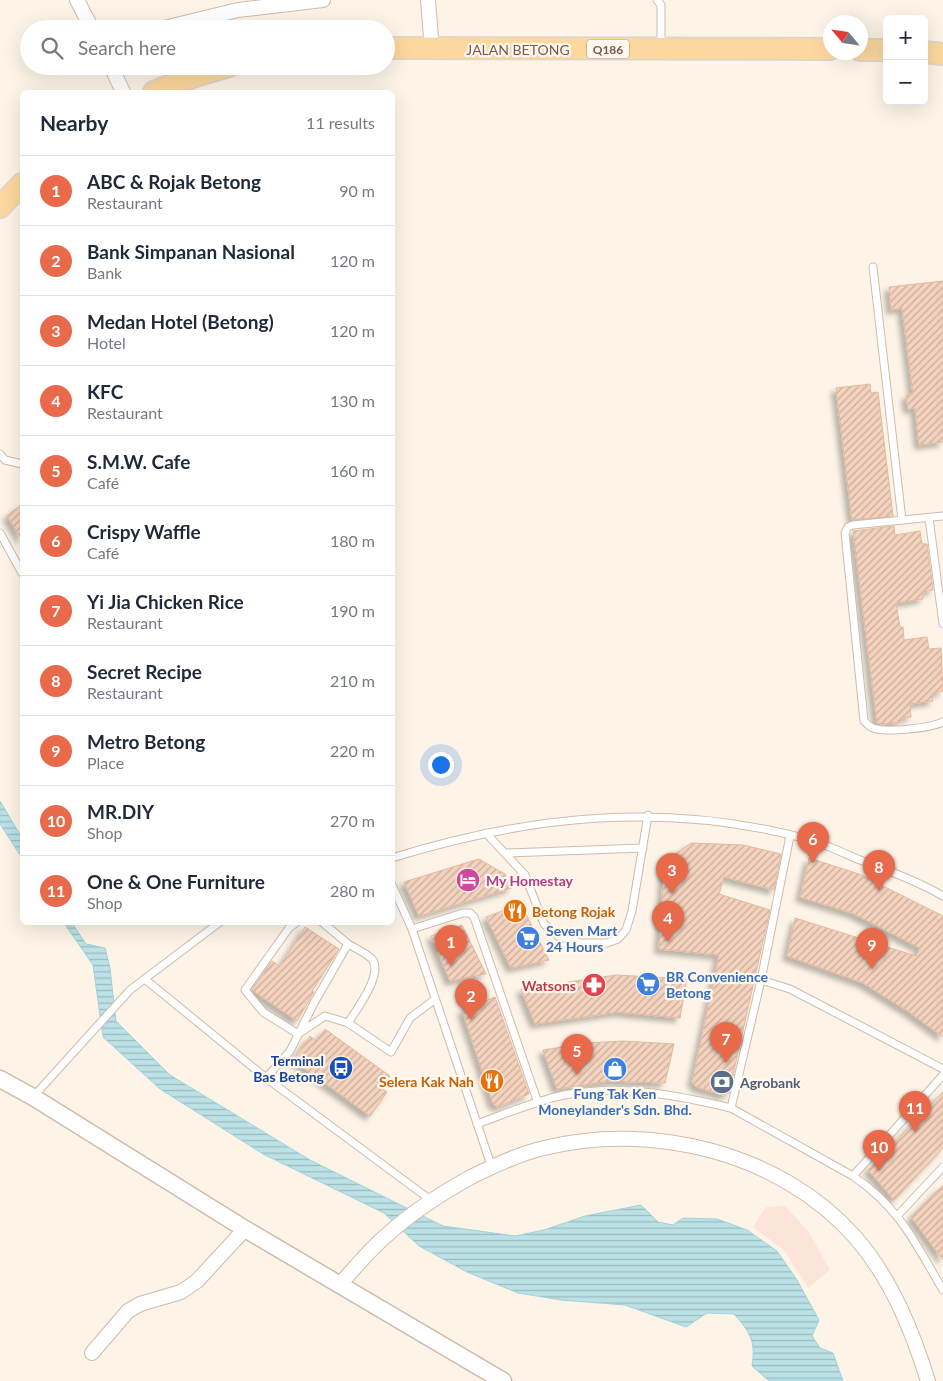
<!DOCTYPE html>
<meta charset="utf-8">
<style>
:root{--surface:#fff;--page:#f6f6f7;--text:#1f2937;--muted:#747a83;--line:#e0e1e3;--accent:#e96a4a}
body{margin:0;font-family:Lato,sans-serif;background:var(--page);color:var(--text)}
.controls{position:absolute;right:15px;top:15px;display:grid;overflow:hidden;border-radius:8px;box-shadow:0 5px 20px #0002}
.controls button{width:45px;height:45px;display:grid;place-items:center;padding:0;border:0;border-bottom:1px solid var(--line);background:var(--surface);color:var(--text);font:25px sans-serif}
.compass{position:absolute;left:823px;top:15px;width:45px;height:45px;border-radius:50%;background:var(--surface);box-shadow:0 5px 20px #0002;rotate:299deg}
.you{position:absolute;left:440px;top:764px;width:18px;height:18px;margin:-12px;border:4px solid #fff;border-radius:50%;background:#1a73e8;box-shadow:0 0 0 8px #1a73e833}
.badge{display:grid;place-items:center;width:32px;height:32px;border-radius:50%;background:var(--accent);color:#fff;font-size:16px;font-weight:700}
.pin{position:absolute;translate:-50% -41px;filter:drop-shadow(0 1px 2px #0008)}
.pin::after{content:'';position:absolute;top:26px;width:18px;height:15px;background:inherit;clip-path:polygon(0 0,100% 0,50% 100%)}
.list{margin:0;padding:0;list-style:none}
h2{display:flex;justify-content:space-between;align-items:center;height:65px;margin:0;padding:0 20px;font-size:21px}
h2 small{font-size:16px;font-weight:400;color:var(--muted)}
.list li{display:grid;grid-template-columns:32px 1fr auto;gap:15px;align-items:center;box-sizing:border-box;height:70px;padding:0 20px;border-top:1px solid var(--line)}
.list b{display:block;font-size:19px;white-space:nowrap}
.list p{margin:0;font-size:16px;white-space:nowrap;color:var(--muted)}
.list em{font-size:16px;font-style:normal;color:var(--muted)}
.icon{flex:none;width:28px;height:28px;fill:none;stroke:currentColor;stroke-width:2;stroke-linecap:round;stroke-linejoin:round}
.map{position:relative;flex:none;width:943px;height:1381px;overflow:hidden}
.search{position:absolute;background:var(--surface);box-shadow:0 5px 20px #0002;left:20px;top:20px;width:375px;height:55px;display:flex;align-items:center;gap:12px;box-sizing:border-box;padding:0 18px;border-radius:28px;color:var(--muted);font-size:19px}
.panel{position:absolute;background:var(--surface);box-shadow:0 5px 20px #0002;left:20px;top:90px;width:375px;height:835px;border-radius:8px}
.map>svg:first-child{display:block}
.commercial{fill:#fde4db}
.water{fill:url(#water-rules);stroke:#a1d2d9}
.building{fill:url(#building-hatch);stroke:#e6b89e;filter:url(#shadow)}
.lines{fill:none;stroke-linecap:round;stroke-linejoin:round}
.service-casing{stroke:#cfbbac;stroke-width:9}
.minor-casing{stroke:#cfbbac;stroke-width:16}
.tertiary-casing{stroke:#cfbbac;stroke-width:19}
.primary-casing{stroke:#dcd4d0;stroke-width:24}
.service{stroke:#fff;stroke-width:7}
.minor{stroke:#fff;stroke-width:14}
.tertiary{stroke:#fff;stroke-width:16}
.primary{stroke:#fcd89f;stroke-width:21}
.labels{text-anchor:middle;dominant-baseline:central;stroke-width:4.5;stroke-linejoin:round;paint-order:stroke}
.shield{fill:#fff8ee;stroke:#a0897b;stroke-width:1}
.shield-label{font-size:12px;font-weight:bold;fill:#785a4a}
.street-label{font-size:14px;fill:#785a4a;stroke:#fff8ee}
.hotel-label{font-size:14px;font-weight:bold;fill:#b23c85;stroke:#fff8ee;text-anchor:start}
.food-label{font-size:14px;font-weight:bold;fill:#c56008;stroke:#fff8ee;text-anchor:start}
.shop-label{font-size:14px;font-weight:bold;fill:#366cbe;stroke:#fff8ee;text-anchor:start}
.health-label{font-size:14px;font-weight:bold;fill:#be3a42;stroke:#fff8ee;text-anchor:end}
.transit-label{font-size:14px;font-weight:bold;fill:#164399;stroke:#fff8ee;text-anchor:end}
.service-label{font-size:14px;font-weight:bold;fill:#4e5e75;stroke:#fff8ee;text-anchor:start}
</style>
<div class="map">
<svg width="943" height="1381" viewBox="0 0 943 1381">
<defs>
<pattern id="water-rules" width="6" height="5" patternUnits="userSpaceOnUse" patternTransform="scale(1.25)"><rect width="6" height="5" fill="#bbe2e7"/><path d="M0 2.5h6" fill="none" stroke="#9dbabd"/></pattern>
<pattern id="building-hatch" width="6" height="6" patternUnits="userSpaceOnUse" patternTransform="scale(1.25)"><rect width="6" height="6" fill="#f3d2be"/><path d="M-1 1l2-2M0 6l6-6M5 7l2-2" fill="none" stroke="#caad9c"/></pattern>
<filter id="shadow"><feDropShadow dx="-4.5" dy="4.5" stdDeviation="2.5" flood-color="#0004"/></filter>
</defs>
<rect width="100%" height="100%" fill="#fdf4e7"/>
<polygon class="commercial" points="785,1206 809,1232 830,1270 808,1288 784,1250 753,1227 766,1207"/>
<g class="water">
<polygon points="0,801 22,838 22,858 0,824"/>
<path d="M64,923H72L86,944L105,948L110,968L116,1021L170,1075L310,1160L443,1226L515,1236L544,1230L585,1216L641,1205L658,1222L673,1225L683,1218L717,1219L747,1230L777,1251L797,1280L819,1320L812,1336L820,1348L833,1353L843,1381H769L752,1366C756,1341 750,1332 734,1314L707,1313L686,1327L625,1305L561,1300L518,1293L467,1272L419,1246L384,1213L263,1154L160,1089L103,1037L93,965Z"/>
</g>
<g class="building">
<polygon points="943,281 943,442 919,445 915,408 908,409 906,395 913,394 902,308 891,310 889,287"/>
<polygon points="870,384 871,393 878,392 893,516 852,520 836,388"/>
<polygon points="22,504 22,540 7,516"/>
<polygon points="894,526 895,535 920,531 922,544 927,544 933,590 923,592 923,599 896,603 900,627 903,627 904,640 927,637 929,649 941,648 943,691 932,693 933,701 910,704 911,717 900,718 901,722 882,724 877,723 853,531"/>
<polygon points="691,843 743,845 781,854 774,890 724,877 719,894 770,910 729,1093 723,1095 696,1087 692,1082 719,955 659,949 664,862"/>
<polygon points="809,858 859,874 943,916 943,1037 909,1012 863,983 787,956 795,918 916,956 920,948 852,913 800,897"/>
<polygon points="479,859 505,874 512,888 419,916 404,882"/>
<polygon points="521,904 549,960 511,968 486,917"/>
<polygon points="462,925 486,974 450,981 431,936"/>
<polygon points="305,927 339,949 312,991 314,992 297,1021 252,990 272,961 280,966"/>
<polygon points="616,975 687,979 680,1018 618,1012 535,1024 521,989"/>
<polygon points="495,997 529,1094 498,1107 493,1104 462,1010"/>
<polygon points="325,1029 390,1076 381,1088 387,1092 370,1116 293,1060 310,1036 316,1041"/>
<polygon points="624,1041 674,1044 665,1083 609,1081 557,1089 543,1050 586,1043"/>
<polygon points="943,1092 943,1148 894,1200 868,1170"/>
<polygon points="943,1185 943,1260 911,1217"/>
</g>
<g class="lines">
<g class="service-casing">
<g id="service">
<polyline points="657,0 661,5 661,46"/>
<polyline points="873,267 902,520"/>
<polyline points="0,454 5,460 22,464"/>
<path d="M943,516L853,525L848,527L845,533L864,721C866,723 870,727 873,728C887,733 930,728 943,722"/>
<polyline points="929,518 943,624"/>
<polyline points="0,533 22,573"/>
<polyline points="486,833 525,875 544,924 558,936 581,943 607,943 618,939 626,930 632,911 648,815"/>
<polyline points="506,853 643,848"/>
<path d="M392,858C531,815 666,801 807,839C825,844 843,853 860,860C888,870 917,881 943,896"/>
<polyline points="392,885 412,929 492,1168"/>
<polyline points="297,922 289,928 245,990 263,1012 298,1034 325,1016 348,1023 391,1052 410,1018 434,1000"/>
<polyline points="412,929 463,913 470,913 474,917 538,1103"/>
<polyline points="146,980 266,1078 432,1201"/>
<polyline points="761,980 790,836"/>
<path d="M348,1023C356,1010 384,974 372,959C366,953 355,948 348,944"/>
<path d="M943,1075L853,1176C900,1208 915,1243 943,1290"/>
<polyline points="266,1078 290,1051 314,1003 348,944 322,922"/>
<polyline points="33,1097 130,990 220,922"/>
<path d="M477,1124C505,1114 535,1101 564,1095C621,1084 676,1095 731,1108"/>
<polyline points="853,1176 731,1108 761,980 790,989 943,1069"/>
<polyline points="898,1215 943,1167"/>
</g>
</g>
<g class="minor-casing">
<g id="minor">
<polyline points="77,0 92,29"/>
<polyline points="428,0 432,50"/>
<polyline points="160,29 238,10 323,0"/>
<polyline points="111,66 123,92"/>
<path d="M340,1284C355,1268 370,1249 387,1235C411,1213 442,1193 471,1177C491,1167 522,1153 544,1148C652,1121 781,1153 855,1237C891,1278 912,1330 928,1381"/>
<polyline points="92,1353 128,1311 140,1304 181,1292 197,1281 245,1229"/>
</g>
</g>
<g class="tertiary-casing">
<polyline id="tertiary" points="0,1079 33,1097 245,1229 503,1381"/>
</g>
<g class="primary-casing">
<g id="primary">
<polyline points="386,48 830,49"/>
<polyline points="860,50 887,50"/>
<polyline points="924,52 943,54"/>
<polyline points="154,92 195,76 229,66"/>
<polyline points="0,207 22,184"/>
</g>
</g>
<use href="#service" class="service"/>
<use href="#minor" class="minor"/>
<use href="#tertiary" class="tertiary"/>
<use href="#primary" class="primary"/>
</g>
<defs>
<g id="hotel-disc" transform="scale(1.25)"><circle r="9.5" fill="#d1479c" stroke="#fff8ee"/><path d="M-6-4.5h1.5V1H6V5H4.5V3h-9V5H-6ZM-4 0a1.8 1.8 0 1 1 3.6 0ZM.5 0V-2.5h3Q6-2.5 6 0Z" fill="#fff"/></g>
<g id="restaurant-disc" transform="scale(1.25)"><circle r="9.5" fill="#e8710a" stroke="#fff8ee"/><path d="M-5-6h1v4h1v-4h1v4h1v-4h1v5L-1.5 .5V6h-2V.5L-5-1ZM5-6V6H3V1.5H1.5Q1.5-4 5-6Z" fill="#fff"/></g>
<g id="supermarket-disc" transform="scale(1.25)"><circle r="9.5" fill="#3f7fe0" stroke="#fff8ee"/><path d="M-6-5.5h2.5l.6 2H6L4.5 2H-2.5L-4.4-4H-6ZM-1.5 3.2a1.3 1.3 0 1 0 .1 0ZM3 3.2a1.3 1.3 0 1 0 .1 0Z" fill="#fff"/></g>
<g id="pharmacy-disc" transform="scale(1.25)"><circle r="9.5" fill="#e0444e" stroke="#fff8ee"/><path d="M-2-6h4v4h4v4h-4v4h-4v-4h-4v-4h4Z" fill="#fff"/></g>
<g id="bus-disc" transform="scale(1.25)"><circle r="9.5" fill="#1a4fb4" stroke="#fff8ee"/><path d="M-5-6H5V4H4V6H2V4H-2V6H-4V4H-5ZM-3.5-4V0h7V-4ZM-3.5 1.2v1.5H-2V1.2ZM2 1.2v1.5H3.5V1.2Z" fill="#fff"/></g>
<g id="shop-disc" transform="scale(1.25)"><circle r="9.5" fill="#3f7fe0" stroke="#fff8ee"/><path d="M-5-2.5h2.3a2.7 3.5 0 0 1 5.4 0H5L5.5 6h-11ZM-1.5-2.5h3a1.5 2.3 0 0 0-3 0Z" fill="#fff"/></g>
<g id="bank-disc" transform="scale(1.25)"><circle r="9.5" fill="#5c6f8a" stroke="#fff8ee"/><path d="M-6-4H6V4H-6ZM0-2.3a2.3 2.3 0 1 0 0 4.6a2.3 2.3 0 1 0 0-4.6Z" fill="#fff"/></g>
</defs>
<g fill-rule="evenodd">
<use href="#hotel-disc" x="468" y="880"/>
<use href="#restaurant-disc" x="515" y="911"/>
<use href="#supermarket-disc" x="528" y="938"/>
<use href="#supermarket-disc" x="648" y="984"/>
<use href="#pharmacy-disc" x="594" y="985"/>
<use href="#bus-disc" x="341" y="1068"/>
<use href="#shop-disc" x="615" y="1069"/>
<use href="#restaurant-disc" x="492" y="1081"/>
<use href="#bank-disc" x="722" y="1082"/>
</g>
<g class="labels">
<rect class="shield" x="587" y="39.5" width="42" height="19" rx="4"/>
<g class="shield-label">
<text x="608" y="49">Q186</text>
</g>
<g class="street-label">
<text x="518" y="49">JALAN BETONG</text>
</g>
<g class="hotel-label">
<text x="486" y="880">My Homestay</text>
</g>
<g class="food-label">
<text x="532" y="911">Betong Rojak</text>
<text x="474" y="1081" text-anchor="end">Selera Kak Nah</text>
</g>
<g class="shop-label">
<text x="546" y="930">Seven Mart<tspan x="546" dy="16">24 Hours</tspan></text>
<text x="666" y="976">BR Convenience<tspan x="666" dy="16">Betong</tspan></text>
<text x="615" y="1093" text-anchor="middle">Fung Tak Ken<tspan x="615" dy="16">Moneylander's Sdn. Bhd.</tspan></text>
</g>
<g class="health-label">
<text x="576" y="985">Watsons</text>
</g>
<g class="transit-label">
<text x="324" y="1060">Terminal<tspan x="324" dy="16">Bas Betong</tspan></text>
</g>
<g class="service-label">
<text x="740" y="1082">Agrobank</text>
</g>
</g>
</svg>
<div class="controls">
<button>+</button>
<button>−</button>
</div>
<svg class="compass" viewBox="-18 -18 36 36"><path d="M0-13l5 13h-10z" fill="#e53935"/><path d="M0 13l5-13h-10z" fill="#747a83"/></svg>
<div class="you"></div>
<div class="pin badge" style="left:451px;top:966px">1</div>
<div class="pin badge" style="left:471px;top:1020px">2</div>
<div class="pin badge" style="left:672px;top:894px">3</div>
<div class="pin badge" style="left:668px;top:942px">4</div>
<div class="pin badge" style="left:577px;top:1075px">5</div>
<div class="pin badge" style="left:813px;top:863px">6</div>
<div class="pin badge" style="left:726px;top:1063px">7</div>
<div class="pin badge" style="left:879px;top:891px">8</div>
<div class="pin badge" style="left:872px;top:969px">9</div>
<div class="pin badge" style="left:879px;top:1171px">10</div>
<div class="pin badge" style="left:915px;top:1132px">11</div>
<div class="search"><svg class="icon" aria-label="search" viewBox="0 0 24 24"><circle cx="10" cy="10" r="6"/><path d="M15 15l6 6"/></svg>Search here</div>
<section class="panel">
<h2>Nearby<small>11 results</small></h2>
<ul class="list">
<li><span class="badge">1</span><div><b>ABC &amp; Rojak Betong</b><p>Restaurant</p></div><em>90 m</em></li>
<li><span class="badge">2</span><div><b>Bank Simpanan Nasional</b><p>Bank</p></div><em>120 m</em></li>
<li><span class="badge">3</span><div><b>Medan Hotel (Betong)</b><p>Hotel</p></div><em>120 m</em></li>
<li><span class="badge">4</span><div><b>KFC</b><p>Restaurant</p></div><em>130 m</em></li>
<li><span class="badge">5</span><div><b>S.M.W. Cafe</b><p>Café</p></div><em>160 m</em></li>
<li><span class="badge">6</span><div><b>Crispy Waffle</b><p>Café</p></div><em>180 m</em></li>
<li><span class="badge">7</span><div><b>Yi Jia Chicken Rice</b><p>Restaurant</p></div><em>190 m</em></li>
<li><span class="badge">8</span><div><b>Secret Recipe</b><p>Restaurant</p></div><em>210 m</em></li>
<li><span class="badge">9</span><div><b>Metro Betong</b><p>Place</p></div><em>220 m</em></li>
<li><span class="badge">10</span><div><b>MR.DIY</b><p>Shop</p></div><em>270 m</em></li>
<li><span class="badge">11</span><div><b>One &amp; One Furniture</b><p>Shop</p></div><em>280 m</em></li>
</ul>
</section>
</div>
